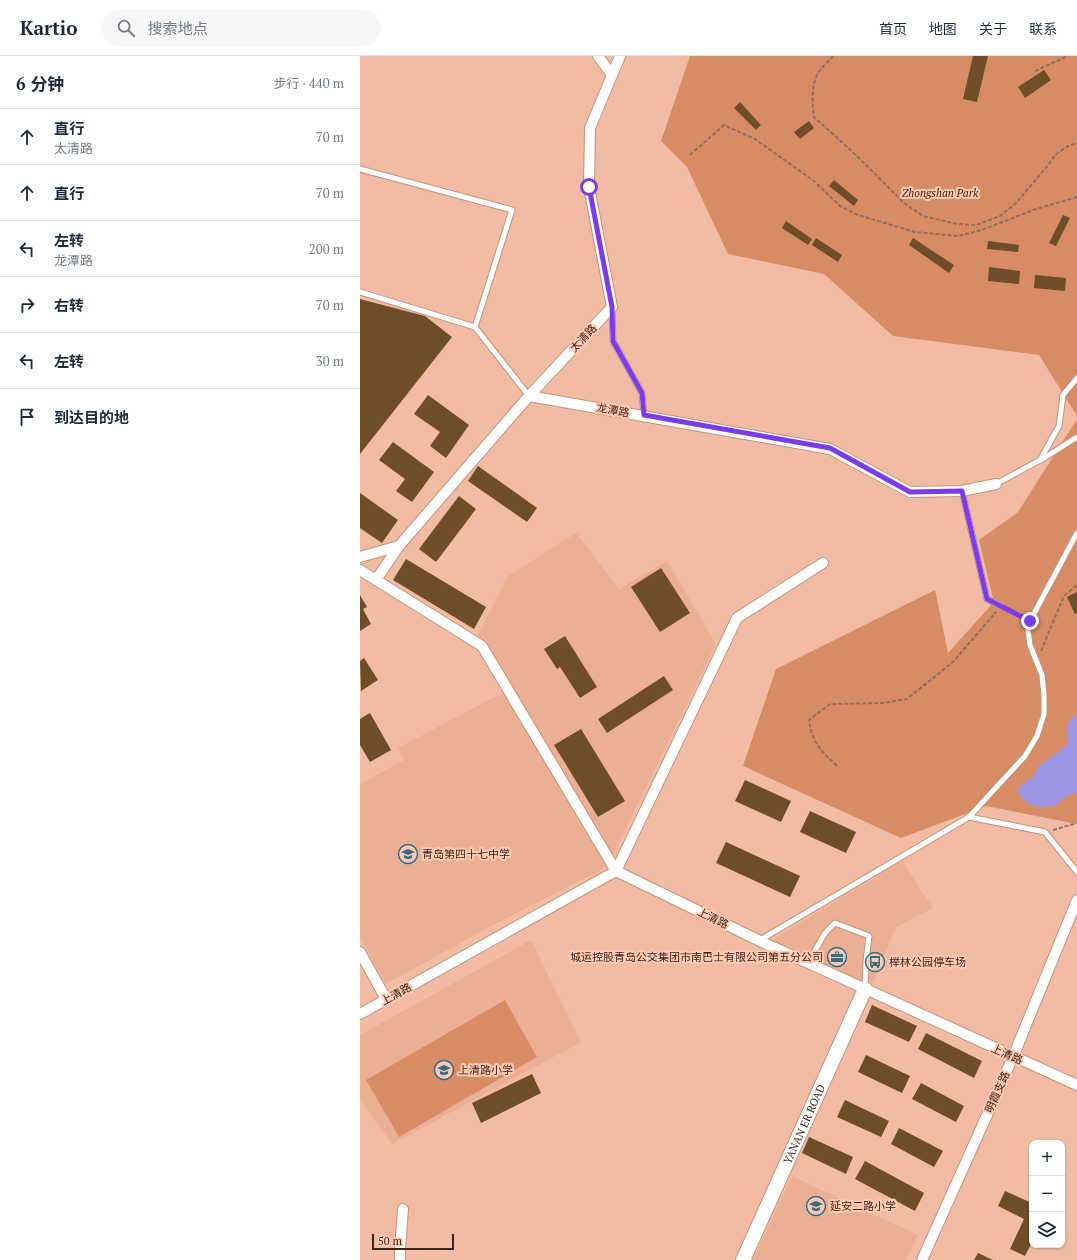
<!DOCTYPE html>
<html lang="zh">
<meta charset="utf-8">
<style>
:root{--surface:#fff;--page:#f6f6f7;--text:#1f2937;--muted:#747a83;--line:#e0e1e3}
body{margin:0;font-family:"PT Serif","Noto Sans SC",serif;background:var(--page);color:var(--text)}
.controls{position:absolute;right:12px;bottom:12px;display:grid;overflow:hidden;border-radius:8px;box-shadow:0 1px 3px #0004}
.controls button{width:36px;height:36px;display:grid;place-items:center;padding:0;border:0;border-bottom:1px solid var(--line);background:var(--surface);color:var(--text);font:20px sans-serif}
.scale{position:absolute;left:12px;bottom:10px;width:82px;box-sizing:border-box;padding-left:4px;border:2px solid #39251c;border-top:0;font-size:11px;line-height:14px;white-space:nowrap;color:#39251c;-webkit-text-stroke:3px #fec9b0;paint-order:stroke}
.stop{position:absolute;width:12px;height:12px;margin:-9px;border:3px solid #7c3aed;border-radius:50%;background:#fff}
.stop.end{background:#7c3aed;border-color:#fff;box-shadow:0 1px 4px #0008}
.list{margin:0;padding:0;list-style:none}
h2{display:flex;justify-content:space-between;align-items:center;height:52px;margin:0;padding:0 16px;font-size:17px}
h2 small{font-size:13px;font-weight:400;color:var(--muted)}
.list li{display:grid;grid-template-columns:26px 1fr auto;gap:12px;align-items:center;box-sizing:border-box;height:56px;padding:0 16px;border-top:1px solid var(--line)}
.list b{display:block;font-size:15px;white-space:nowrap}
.list p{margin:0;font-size:13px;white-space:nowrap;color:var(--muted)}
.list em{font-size:13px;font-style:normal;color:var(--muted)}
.icon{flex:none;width:22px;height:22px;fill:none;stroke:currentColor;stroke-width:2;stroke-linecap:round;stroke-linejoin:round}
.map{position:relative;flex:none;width:717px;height:1204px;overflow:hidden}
header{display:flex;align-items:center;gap:24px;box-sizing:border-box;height:56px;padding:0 20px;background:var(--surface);border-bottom:1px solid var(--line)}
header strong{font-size:19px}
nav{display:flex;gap:22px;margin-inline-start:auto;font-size:14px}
.search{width:280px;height:36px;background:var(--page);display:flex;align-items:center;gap:10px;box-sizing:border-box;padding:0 14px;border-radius:22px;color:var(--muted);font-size:15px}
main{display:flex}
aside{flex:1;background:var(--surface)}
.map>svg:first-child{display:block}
.built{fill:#ebb094}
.green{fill:#d88c65}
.water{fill:#9c95e6}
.building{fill:#6f4d28}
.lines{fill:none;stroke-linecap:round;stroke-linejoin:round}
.lane-casing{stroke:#c39279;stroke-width:7}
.street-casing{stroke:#c39279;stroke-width:12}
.secondary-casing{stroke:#c39279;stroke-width:16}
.path{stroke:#916e5d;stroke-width:2;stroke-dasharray:4 2;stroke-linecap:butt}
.lane{stroke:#fff;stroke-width:5}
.street{stroke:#fff;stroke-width:10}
.secondary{stroke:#fff;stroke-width:14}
.route{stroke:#7c3aed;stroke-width:5}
.labels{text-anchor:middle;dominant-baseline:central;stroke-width:4;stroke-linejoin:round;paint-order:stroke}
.park-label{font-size:11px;font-style:italic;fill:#41200e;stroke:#fec9b0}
.street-label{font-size:11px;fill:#39251c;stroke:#fec9b0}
.poi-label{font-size:11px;fill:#39251c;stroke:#fec9b0;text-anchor:start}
</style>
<header>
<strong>Kartio</strong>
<div class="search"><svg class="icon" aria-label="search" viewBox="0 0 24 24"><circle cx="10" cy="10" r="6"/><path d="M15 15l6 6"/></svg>搜索地点</div>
<nav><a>首页</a><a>地图</a><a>关于</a><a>联系</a></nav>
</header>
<main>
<aside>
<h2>6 分钟<small>步行 · 440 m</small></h2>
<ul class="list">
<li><svg class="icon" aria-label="ahead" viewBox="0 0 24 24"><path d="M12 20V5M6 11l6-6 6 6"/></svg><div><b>直行</b><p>太清路</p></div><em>70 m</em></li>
<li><svg class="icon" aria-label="ahead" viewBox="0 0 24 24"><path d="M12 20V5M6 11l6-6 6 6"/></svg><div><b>直行</b></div><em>70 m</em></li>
<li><svg class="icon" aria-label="left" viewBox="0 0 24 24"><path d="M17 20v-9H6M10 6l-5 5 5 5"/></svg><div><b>左转</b><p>龙潭路</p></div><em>200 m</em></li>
<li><svg class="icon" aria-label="right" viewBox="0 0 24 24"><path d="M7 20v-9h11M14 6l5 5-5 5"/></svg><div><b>右转</b></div><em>70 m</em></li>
<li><svg class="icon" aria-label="left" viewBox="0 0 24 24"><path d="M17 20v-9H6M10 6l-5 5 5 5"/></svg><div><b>左转</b></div><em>30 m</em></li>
<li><svg class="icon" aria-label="arrive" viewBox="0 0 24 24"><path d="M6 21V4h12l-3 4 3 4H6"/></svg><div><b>到达目的地</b></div></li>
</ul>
</aside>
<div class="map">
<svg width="717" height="1204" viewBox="0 0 717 1204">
<rect width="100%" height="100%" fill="#f1bca3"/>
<g class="built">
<polygon points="216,477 259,533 307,505 356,588 247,811 135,868 26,928 0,880 0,728 44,704 38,692 146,635 115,584 148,520"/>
<polygon points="542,805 573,852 536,871 512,930 410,885"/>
<polygon points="171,884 221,986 32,1088 0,1043 0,979"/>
<polygon points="432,1120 558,1179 546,1204 393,1204"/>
</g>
<g class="green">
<polygon points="330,0 717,0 717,360 679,299 533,280 464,218 368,198 327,111 301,85"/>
<polygon points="717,363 717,768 626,750 541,782 383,710 416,613 575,534 588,597 634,546 619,484 658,456"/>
<polygon points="145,944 177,1001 39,1081 6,1024"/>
</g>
<polygon class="water" points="717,657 717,737 708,739 694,750 682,751 671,749 661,742 657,733 673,720 679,710 707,689 707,668"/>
<g class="building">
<polygon points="613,0 628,0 617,46 603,43"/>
<polygon points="684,14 691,24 665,42 658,31"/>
<polygon points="380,46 401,69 396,74 374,52"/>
<polygon points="449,65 454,72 440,83 434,76"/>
<polygon points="474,124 498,144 494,150 469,130"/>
<polygon points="703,159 710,162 696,190 689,187"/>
<polygon points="426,165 452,183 448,189 422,172"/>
<polygon points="456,182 482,199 478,206 452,189"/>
<polygon points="553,182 594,209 589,217 549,189"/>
<polygon points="628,185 659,189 658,196 627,193"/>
<polygon points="629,211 660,215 659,228 628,225"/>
<polygon points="675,219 706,222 705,235 674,232"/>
<polygon points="0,243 65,260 92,281 0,398"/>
<polygon points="68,339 109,369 86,402 70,390 80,376 54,358"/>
<polygon points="33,386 74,416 52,446 36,435 45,423 19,404"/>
<polygon points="118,410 177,452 167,466 108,425"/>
<polygon points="0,437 38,464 22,487 0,472"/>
<polygon points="99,440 116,453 76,506 59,493"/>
<polygon points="46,503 126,551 114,573 33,524"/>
<polygon points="301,512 330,557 300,576 271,531"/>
<polygon points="717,536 717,557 715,558 707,541"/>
<polygon points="0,539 7,551 3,553 11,568 0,575"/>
<polygon points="205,580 237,631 220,642 200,611 197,613 184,593"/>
<polygon points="4,602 18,624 1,635 0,605"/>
<polygon points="304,620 313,634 247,677 238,663"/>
<polygon points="10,657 31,694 10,706 0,689 0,663"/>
<polygon points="221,673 265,745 238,761 194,689"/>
<polygon points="385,724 431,745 421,766 375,745"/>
<polygon points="450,755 496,776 486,797 440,776"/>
<polygon points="366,786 440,820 430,841 356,807"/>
<polygon points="512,949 557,970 549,986 505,966"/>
<polygon points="566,977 622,1005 614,1022 558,993"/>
<polygon points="506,999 550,1020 542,1037 498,1016"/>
<polygon points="172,1018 181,1037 121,1067 112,1047"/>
<polygon points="561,1027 604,1050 596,1066 552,1043"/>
<polygon points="485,1044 529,1065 521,1081 477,1061"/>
<polygon points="539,1072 583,1095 574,1111 531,1088"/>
<polygon points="449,1081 493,1101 486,1118 442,1097"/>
<polygon points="505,1105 564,1137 555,1155 495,1123"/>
<polygon points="645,1135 672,1147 672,1156 669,1162 672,1164 672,1186 665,1200 650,1193 664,1163 638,1150"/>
<polygon points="618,1197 633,1204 614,1204"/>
</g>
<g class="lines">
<g class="lane-casing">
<g id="lane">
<polyline points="0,113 152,154 115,271"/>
<polyline points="0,236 115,271 169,340"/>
<polyline points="252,252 253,285 282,337 284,359"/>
<polyline points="681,404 717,381"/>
<polyline points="636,428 680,404 699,370 703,339 717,322"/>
<polyline points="602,435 627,543 641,550"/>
<polyline points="609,761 685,776 717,816"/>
<polyline points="400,884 609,761 665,700 677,680 684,658 684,639 682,619 670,589 668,574 670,565 717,477"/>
<polyline points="448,907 465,877 475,867 509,880 506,905 505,933"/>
</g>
</g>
<g class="street-casing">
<g id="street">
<polyline points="238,0 252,19"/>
<polyline points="169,340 470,393 550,436 602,435 636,428"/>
<polyline points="0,501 39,490 169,340 252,251 229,131 230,72 260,0"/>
<polyline points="0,514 122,590 256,815"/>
<polyline points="16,524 39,490"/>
<polyline points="256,815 377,562 463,507"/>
<polyline points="0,896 26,943"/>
<polyline points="0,958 256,815 400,885 717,1029"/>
<polyline points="40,1204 40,1194 43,1153"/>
<polyline points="562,1204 653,1001 717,844"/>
</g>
</g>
<g class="secondary-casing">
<g id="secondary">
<path id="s1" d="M383,1204L505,933"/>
</g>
</g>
<g class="path">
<path d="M473,0C469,5 462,11 458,17C451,30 452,47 454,61L496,99L544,147L563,160L597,168L616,169L640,160L655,148L668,133L689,108L695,99L708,90L717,87"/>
<polyline points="675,15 708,0"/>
<polyline points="330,99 364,69 395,83 454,125 480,150 498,159 555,176 598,180 622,174 673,154 717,141"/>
<polyline points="647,553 663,561"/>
<polyline points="681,595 704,540 717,529"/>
<path d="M477,710C461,695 452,687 449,664L470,648L523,647L547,643L593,606L636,556"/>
<polyline points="693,774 717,767"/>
</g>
<use href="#lane" class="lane"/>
<use href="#street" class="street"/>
<use href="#secondary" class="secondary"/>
</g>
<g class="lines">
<polyline class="route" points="229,131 252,251 253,285 282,337 284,359 470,392 550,436 602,435 627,543 670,565"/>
</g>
<defs>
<g id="school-ring" transform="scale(1)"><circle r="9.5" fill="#fec9b0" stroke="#326d85" stroke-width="1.5"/><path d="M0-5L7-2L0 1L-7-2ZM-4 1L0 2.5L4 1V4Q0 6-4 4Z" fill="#326d85"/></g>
<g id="office-ring" transform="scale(1)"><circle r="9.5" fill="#fec9b0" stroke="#326d85" stroke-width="1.5"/><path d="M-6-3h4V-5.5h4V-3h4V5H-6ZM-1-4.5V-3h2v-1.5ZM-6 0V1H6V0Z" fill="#326d85"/></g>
<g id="bus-ring" transform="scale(1)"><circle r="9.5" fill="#fec9b0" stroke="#326d85" stroke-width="1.5"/><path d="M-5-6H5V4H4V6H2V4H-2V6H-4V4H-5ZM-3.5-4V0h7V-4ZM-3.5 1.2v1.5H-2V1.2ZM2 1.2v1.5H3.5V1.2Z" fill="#326d85"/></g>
</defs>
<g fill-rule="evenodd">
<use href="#school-ring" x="48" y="798"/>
<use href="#office-ring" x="477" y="901"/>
<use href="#bus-ring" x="515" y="906"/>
<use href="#school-ring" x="84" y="1014"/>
<use href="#school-ring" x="456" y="1150"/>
</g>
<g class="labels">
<g class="park-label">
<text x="580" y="137">Zhongshan Park</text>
</g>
<g class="street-label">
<text transform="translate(223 282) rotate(-47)">太清路</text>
<text transform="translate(253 354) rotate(10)">龙潭路</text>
<text transform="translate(353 862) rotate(26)">上清路</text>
<text transform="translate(36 938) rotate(-29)">上清路</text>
<text transform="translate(647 998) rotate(24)">上清路</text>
<text transform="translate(637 1036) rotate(-66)">明霞支路</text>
<text stroke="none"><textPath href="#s1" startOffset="149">YANAN ER ROAD</textPath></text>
</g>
<g class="poi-label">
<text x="62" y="798">青岛第四十七中学</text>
<text x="463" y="901" text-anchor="end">城运控股青岛公交集团市南巴士有限公司第五分公司</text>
<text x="529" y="906">榉林公园停车场</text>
<text x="98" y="1014">上清路小学</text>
<text x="470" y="1150">延安二路小学</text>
</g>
</g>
</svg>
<div class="controls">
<button>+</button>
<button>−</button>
<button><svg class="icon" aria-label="layers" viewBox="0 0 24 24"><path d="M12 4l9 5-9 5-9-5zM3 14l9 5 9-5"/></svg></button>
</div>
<div class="scale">50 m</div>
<div class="stop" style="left:229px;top:131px"></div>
<div class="stop end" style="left:670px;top:565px"></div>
</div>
</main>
